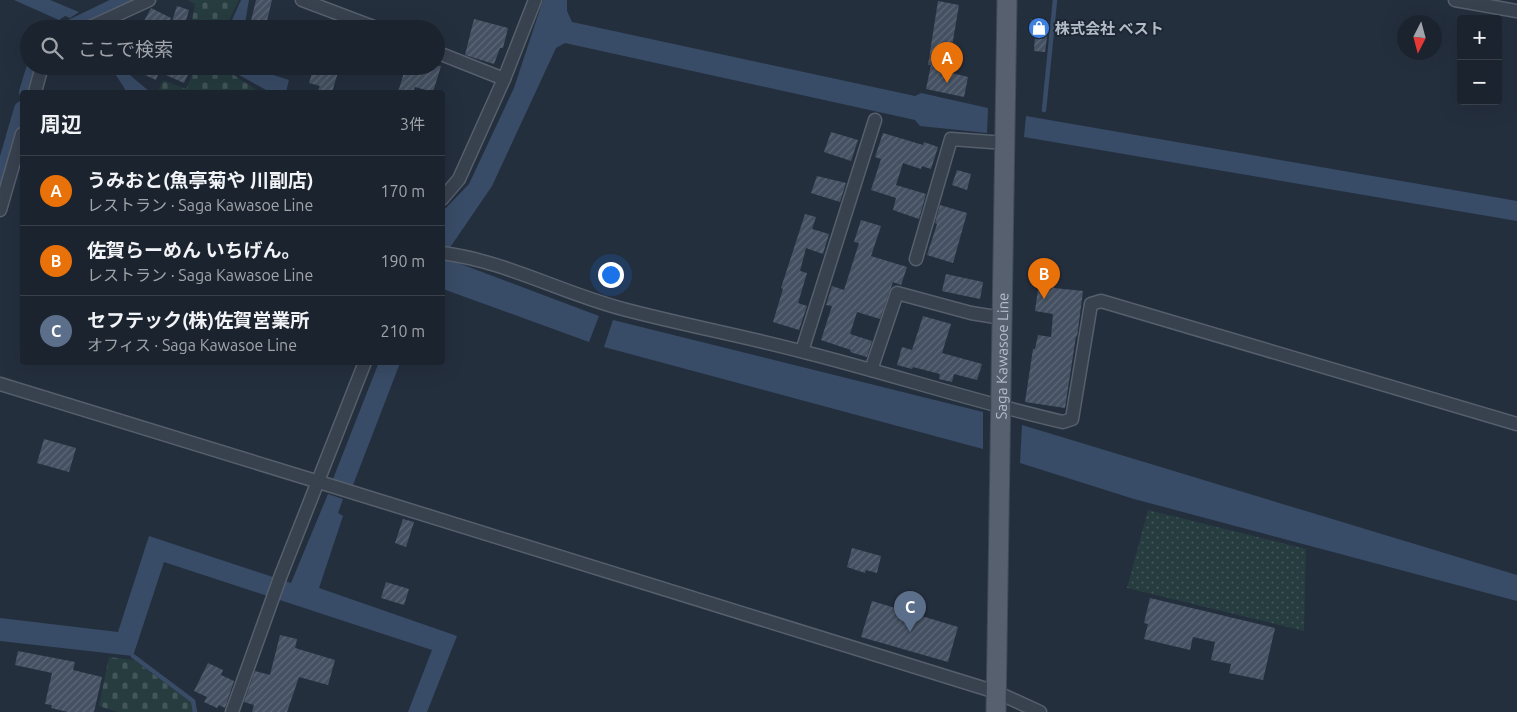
<!DOCTYPE html>
<html lang="ja">
<meta charset="utf-8">
<style>
:root{--surface:#1b232e;--page:#282f3a;--text:#f1f3f6;--muted:#a0a4aa;--line:#39404a;--accent:#b45309}
body{margin:0;font-family:Ubuntu,"Noto Sans JP",sans-serif;background:var(--page);color:var(--text)}
.controls{position:absolute;right:15px;top:15px;display:grid;overflow:hidden;border-radius:5px;box-shadow:0 5px 20px #0002}
.controls button{width:45px;height:45px;display:grid;place-items:center;padding:0;border:0;border-bottom:1px solid var(--line);background:var(--surface);color:var(--text);font:25px sans-serif}
.compass{position:absolute;left:1397px;top:15px;width:45px;height:45px;border-radius:50%;background:var(--surface);box-shadow:0 5px 20px #0002;rotate:186deg}
.you{position:absolute;left:610px;top:274px;width:18px;height:18px;margin:-12px;border:4px solid #fff;border-radius:50%;background:#1a73e8;box-shadow:0 0 0 8px #1a73e833}
.badge{display:grid;place-items:center;width:32px;height:32px;border-radius:50%;background:var(--accent);color:#fff;font-size:16px;font-weight:700}
.pin{position:absolute;translate:-50% -41px;filter:drop-shadow(0 1px 2px #0008)}
.pin::after{content:'';position:absolute;top:26px;width:18px;height:15px;background:inherit;clip-path:polygon(0 0,100% 0,50% 100%)}
.list{margin:0;padding:0;list-style:none}
h2{display:flex;justify-content:space-between;align-items:center;height:65px;margin:0;padding:0 20px;font-size:21px}
h2 small{font-size:16px;font-weight:400;color:var(--muted)}
.list li{display:grid;grid-template-columns:32px 1fr auto;gap:15px;align-items:center;box-sizing:border-box;height:70px;padding:0 20px;border-top:1px solid var(--line)}
.list b{display:block;font-size:19px;white-space:nowrap}
.list p{margin:0;font-size:16px;white-space:nowrap;color:var(--muted)}
.list em{font-size:16px;font-style:normal;color:var(--muted)}
.icon{flex:none;width:28px;height:28px;fill:none;stroke:currentColor;stroke-width:2;stroke-linecap:round;stroke-linejoin:round}
.map{position:relative;flex:none;width:1517px;height:712px;overflow:hidden}
.search{position:absolute;background:var(--surface);box-shadow:0 5px 20px #0002;left:20px;top:20px;width:425px;height:55px;display:flex;align-items:center;gap:12px;box-sizing:border-box;padding:0 18px;border-radius:28px;color:var(--muted);font-size:19px}
.panel{position:absolute;background:var(--surface);box-shadow:0 5px 20px #0002;left:20px;top:90px;width:425px;height:275px;border-radius:5px}
.map>svg:first-child{display:block}
.green{fill:url(#green-dots)}
.cemetery{fill:url(#cemetery-stones)}
.water{fill:#394c67}
.lines{fill:none;stroke-linecap:round;stroke-linejoin:round}
.stream{stroke:#394c67;stroke-width:4.5}
.canal{stroke:#394c67;stroke-width:16}
.building{fill:url(#building-hatch)}
.street-casing{stroke:#565f6c;stroke-width:15}
.primary-casing{stroke:#414a57;stroke-width:21}
.path{stroke:#44595c;stroke-width:2.5;stroke-dasharray:4 4;stroke-linecap:butt}
.street{stroke:#38414e;stroke-width:12}
.primary{stroke:#56606e;stroke-width:19}
.labels{text-anchor:middle;dominant-baseline:central;stroke-width:4;stroke-linejoin:round;paint-order:stroke}
.poi-label{font-size:15px;font-weight:bold;fill:#b4bcc9;stroke:#1d2633;text-anchor:start}
.street-label{font-size:15px;fill:#b4bcc9;stroke:#1d2633}
</style>
<div class="map">
<svg width="1517" height="712" viewBox="0 0 1517 712">
<defs>
<pattern id="green-dots" width="8" height="8" patternUnits="userSpaceOnUse" patternTransform="scale(1.25)"><rect width="8" height="8" fill="#263c3f"/><path d="M2 2h.1M6 6h.1" fill="none" stroke="#435659" stroke-width="1.8" stroke-linecap="round"/></pattern>
<pattern id="cemetery-stones" width="16" height="16" patternUnits="userSpaceOnUse" patternTransform="scale(1.25)"><rect width="16" height="16" fill="#263c3f"/><path d="M2 7V4a2 2 0 0 1 4 0v3zM10 15v-3a2 2 0 0 1 4 0v3z" fill="#435659"/></pattern>
<pattern id="building-hatch" width="6" height="6" patternUnits="userSpaceOnUse" patternTransform="scale(1.25)"><rect width="6" height="6" fill="#455162"/><path d="M-1 1l2-2M0 6l6-6M5 7l2-2" fill="none" stroke="#5d6877"/></pattern>
</defs>
<rect width="100%" height="100%" fill="#242f3e"/>
<polygon class="green" points="1148,510 1306,549 1304,631 1127,588"/>
<g class="cemetery">
<polygon points="187,0 239,0 225,29 196,29 191,25 195,4"/>
<polygon points="196,66 220,66 260,92 158,92 163,80 186,89"/>
<polygon points="109,657 134,660 191,702 193,712 118,712 99,706"/>
</g>
<g class="water">
<polygon points="14,0 50,0 79,12 70,18 65,16 59,20"/>
<polygon points="241,0 249,0 244,29 228,29"/>
<polygon points="543,0 567,0 567,11 572,22 915,96 921,93 988,108 987,133 920,126 915,120 565,43 556,48 492,186 449,249 443,248 442,212 469,184 514,88"/>
<polygon points="110,66 123,66 124,70 150,92 124,92 125,89"/>
<polygon points="223,66 255,66 258,70 289,80 286,92 267,92 266,90"/>
<polygon points="1026,116 1517,201 1517,221 1024,137"/>
<polygon points="442,260 453,261 599,316 589,342 443,289"/>
<polygon points="613,320 983,412 983,449 604,347"/>
<polygon points="379,362 400,363 353,485 333,479"/>
<polygon points="1022,425 1517,575 1517,601 1134,499 1020,463"/>
<polygon points="328,494 343,499 338,513 343,516 319,588 457,636 427,712 408,712 432,650 164,562 133,656 0,641 0,618 118,632 149,536 291,583"/>
</g>
<g class="lines">
<g class="stream">
<polyline points="1044,110 1055,0"/>
<polyline points="133,656 193,701 195,712"/>
</g>
<g class="canal">
<polyline points="68,29 128,0"/>
<polyline points="27,92 35,66"/>
<polyline points="0,185 22,109"/>
</g>
</g>
<g class="building">
<polygon points="256,0 272,0 265,29 250,25"/>
<polygon points="938,1 959,5 952,46 957,47 952,73 968,77 964,97 926,89 931,65 928,65"/>
<polygon points="177,6 189,10 185,24 172,21"/>
<polygon points="151,8 171,18 166,29 155,29 143,23"/>
<polygon points="474,19 508,28 503,48 500,48 494,64 465,55"/>
<polygon points="1031,19 1049,22 1045,52 1034,51 1035,35 1029,34"/>
<polygon points="125,66 192,66 184,83 159,72 156,80"/>
<polygon points="314,66 340,66 332,92 318,90 320,86 309,83"/>
<polygon points="406,66 441,66 433,92 415,87 413,92 398,92"/>
<polygon points="831,132 858,140 851,161 824,152"/>
<polygon points="883,133 923,145 924,142 938,147 931,169 922,166 921,169 903,163 896,185 926,194 919,219 893,210 896,198 871,190 881,159 875,157"/>
<polygon points="957,170 971,174 967,190 952,185"/>
<polygon points="817,176 846,183 840,202 811,193"/>
<polygon points="940,205 967,213 953,263 927,255 937,224 935,223"/>
<polygon points="805,214 816,217 812,229 829,234 823,254 806,248 800,271 807,273 798,303 807,306 799,330 773,322 783,289 781,288"/>
<polygon points="861,220 881,226 871,256 907,267 901,285 893,282 880,319 857,312 850,334 872,341 867,357 850,352 851,350 821,340 832,306 826,305 832,286 844,290 859,243 854,242"/>
<polygon points="946,274 983,282 980,299 942,291"/>
<polygon points="1039,282 1054,285 1054,288 1083,291 1077,337 1076,336 1065,408 1025,402 1033,349 1035,349 1038,335 1051,337 1053,314 1035,311"/>
<polygon points="923,316 951,324 942,353 982,364 977,380 954,374 952,382 939,379 940,374 913,367 912,369 897,365 902,347 912,350"/>
<polygon points="44,439 76,448 69,472 37,463"/>
<polygon points="403,519 414,522 406,547 395,543"/>
<polygon points="852,548 881,556 877,573 866,570 865,573 847,567"/>
<polygon points="386,582 409,589 404,605 381,598"/>
<polygon points="1150,598 1275,628 1263,680 1229,673 1231,664 1211,660 1215,642 1193,637 1190,650 1144,639 1148,624 1144,623"/>
<polygon points="872,601 958,627 948,662 861,637"/>
<polygon points="280,635 297,639 295,648 335,660 328,685 299,677 287,712 252,712 254,705 244,702 255,671 270,675"/>
<polygon points="18,651 75,662 73,670 102,677 94,712 68,712 51,708 52,705 45,704 52,673 15,665"/>
<polygon points="208,663 223,670 221,675 234,681 225,708 219,705 217,708 204,702 207,697 194,691"/>
</g>
<g class="lines">
<g class="street-casing">
<g id="street">
<polyline points="302,0 379,29"/>
<polyline points="1455,0 1517,11"/>
<polyline points="86,29 149,0"/>
<polyline points="436,52 504,79"/>
<polyline points="35,92 42,66"/>
<polyline points="442,199 459,179 504,79 535,0"/>
<polyline points="0,210 22,134"/>
<path d="M442,253C505,261 562,293 623,309C683,325 744,336 804,352C891,374 976,402 1063,422L1072,419L1091,304L1101,301L1517,424"/>
<polyline points="916,259 951,139 1005,143"/>
<polyline points="802,351 875,120"/>
<polyline points="871,370 897,293 971,313 1002,318"/>
<polyline points="0,384 319,482 996,692 1040,712"/>
<polyline points="232,712 281,575 365,362"/>
</g>
</g>
<g class="primary-casing">
<g id="primary">
<path id="s1" d="M996,712L1007,0"/>
</g>
</g>
<polyline class="path" points="62,28 63,29"/>
<use href="#street" class="street"/>
<use href="#primary" class="primary"/>
</g>
<defs>
<g id="shop-disc" transform="scale(1.125)"><circle r="9.5" fill="#3f7fe0" stroke="#1d2633"/><path d="M-5-2.5h2.3a2.7 3.5 0 0 1 5.4 0H5L5.5 6h-11ZM-1.5-2.5h3a1.5 2.3 0 0 0-3 0Z" fill="#fff"/></g>
</defs>
<g fill-rule="evenodd">
<use href="#shop-disc" x="1039" y="28"/>
</g>
<g class="labels">
<g class="poi-label">
<text x="1055" y="28">株式会社 ベスト</text>
</g>
<g class="street-label">
<text stroke="none"><textPath href="#s1" startOffset="356">Saga Kawasoe Line</textPath></text>
</g>
</g>
</svg>
<div class="controls">
<button>+</button>
<button>−</button>
</div>
<svg class="compass" viewBox="-18 -18 36 36"><path d="M0-13l5 13h-10z" fill="#e53935"/><path d="M0 13l5-13h-10z" fill="#a0a4aa"/></svg>
<div class="you"></div>
<div class="pin badge" style="left:947px;top:83px;background:#e8710a">A</div>
<div class="pin badge" style="left:1044px;top:299px;background:#e8710a">B</div>
<div class="pin badge" style="left:910px;top:632px;background:#5c6f8a">C</div>
<div class="search"><svg class="icon" aria-label="search" viewBox="0 0 24 24"><circle cx="10" cy="10" r="6"/><path d="M15 15l6 6"/></svg>ここで検索</div>
<section class="panel">
<h2>周辺<small>3件</small></h2>
<ul class="list">
<li><span class="badge" style="background:#e8710a">A</span><div><b>うみおと(魚亭菊や 川副店)</b><p>レストラン · Saga Kawasoe Line</p></div><em>170 m</em></li>
<li><span class="badge" style="background:#e8710a">B</span><div><b>佐賀らーめん いちげん。</b><p>レストラン · Saga Kawasoe Line</p></div><em>190 m</em></li>
<li><span class="badge" style="background:#5c6f8a">C</span><div><b>セフテック(株)佐賀営業所</b><p>オフィス · Saga Kawasoe Line</p></div><em>210 m</em></li>
</ul>
</section>
</div>
